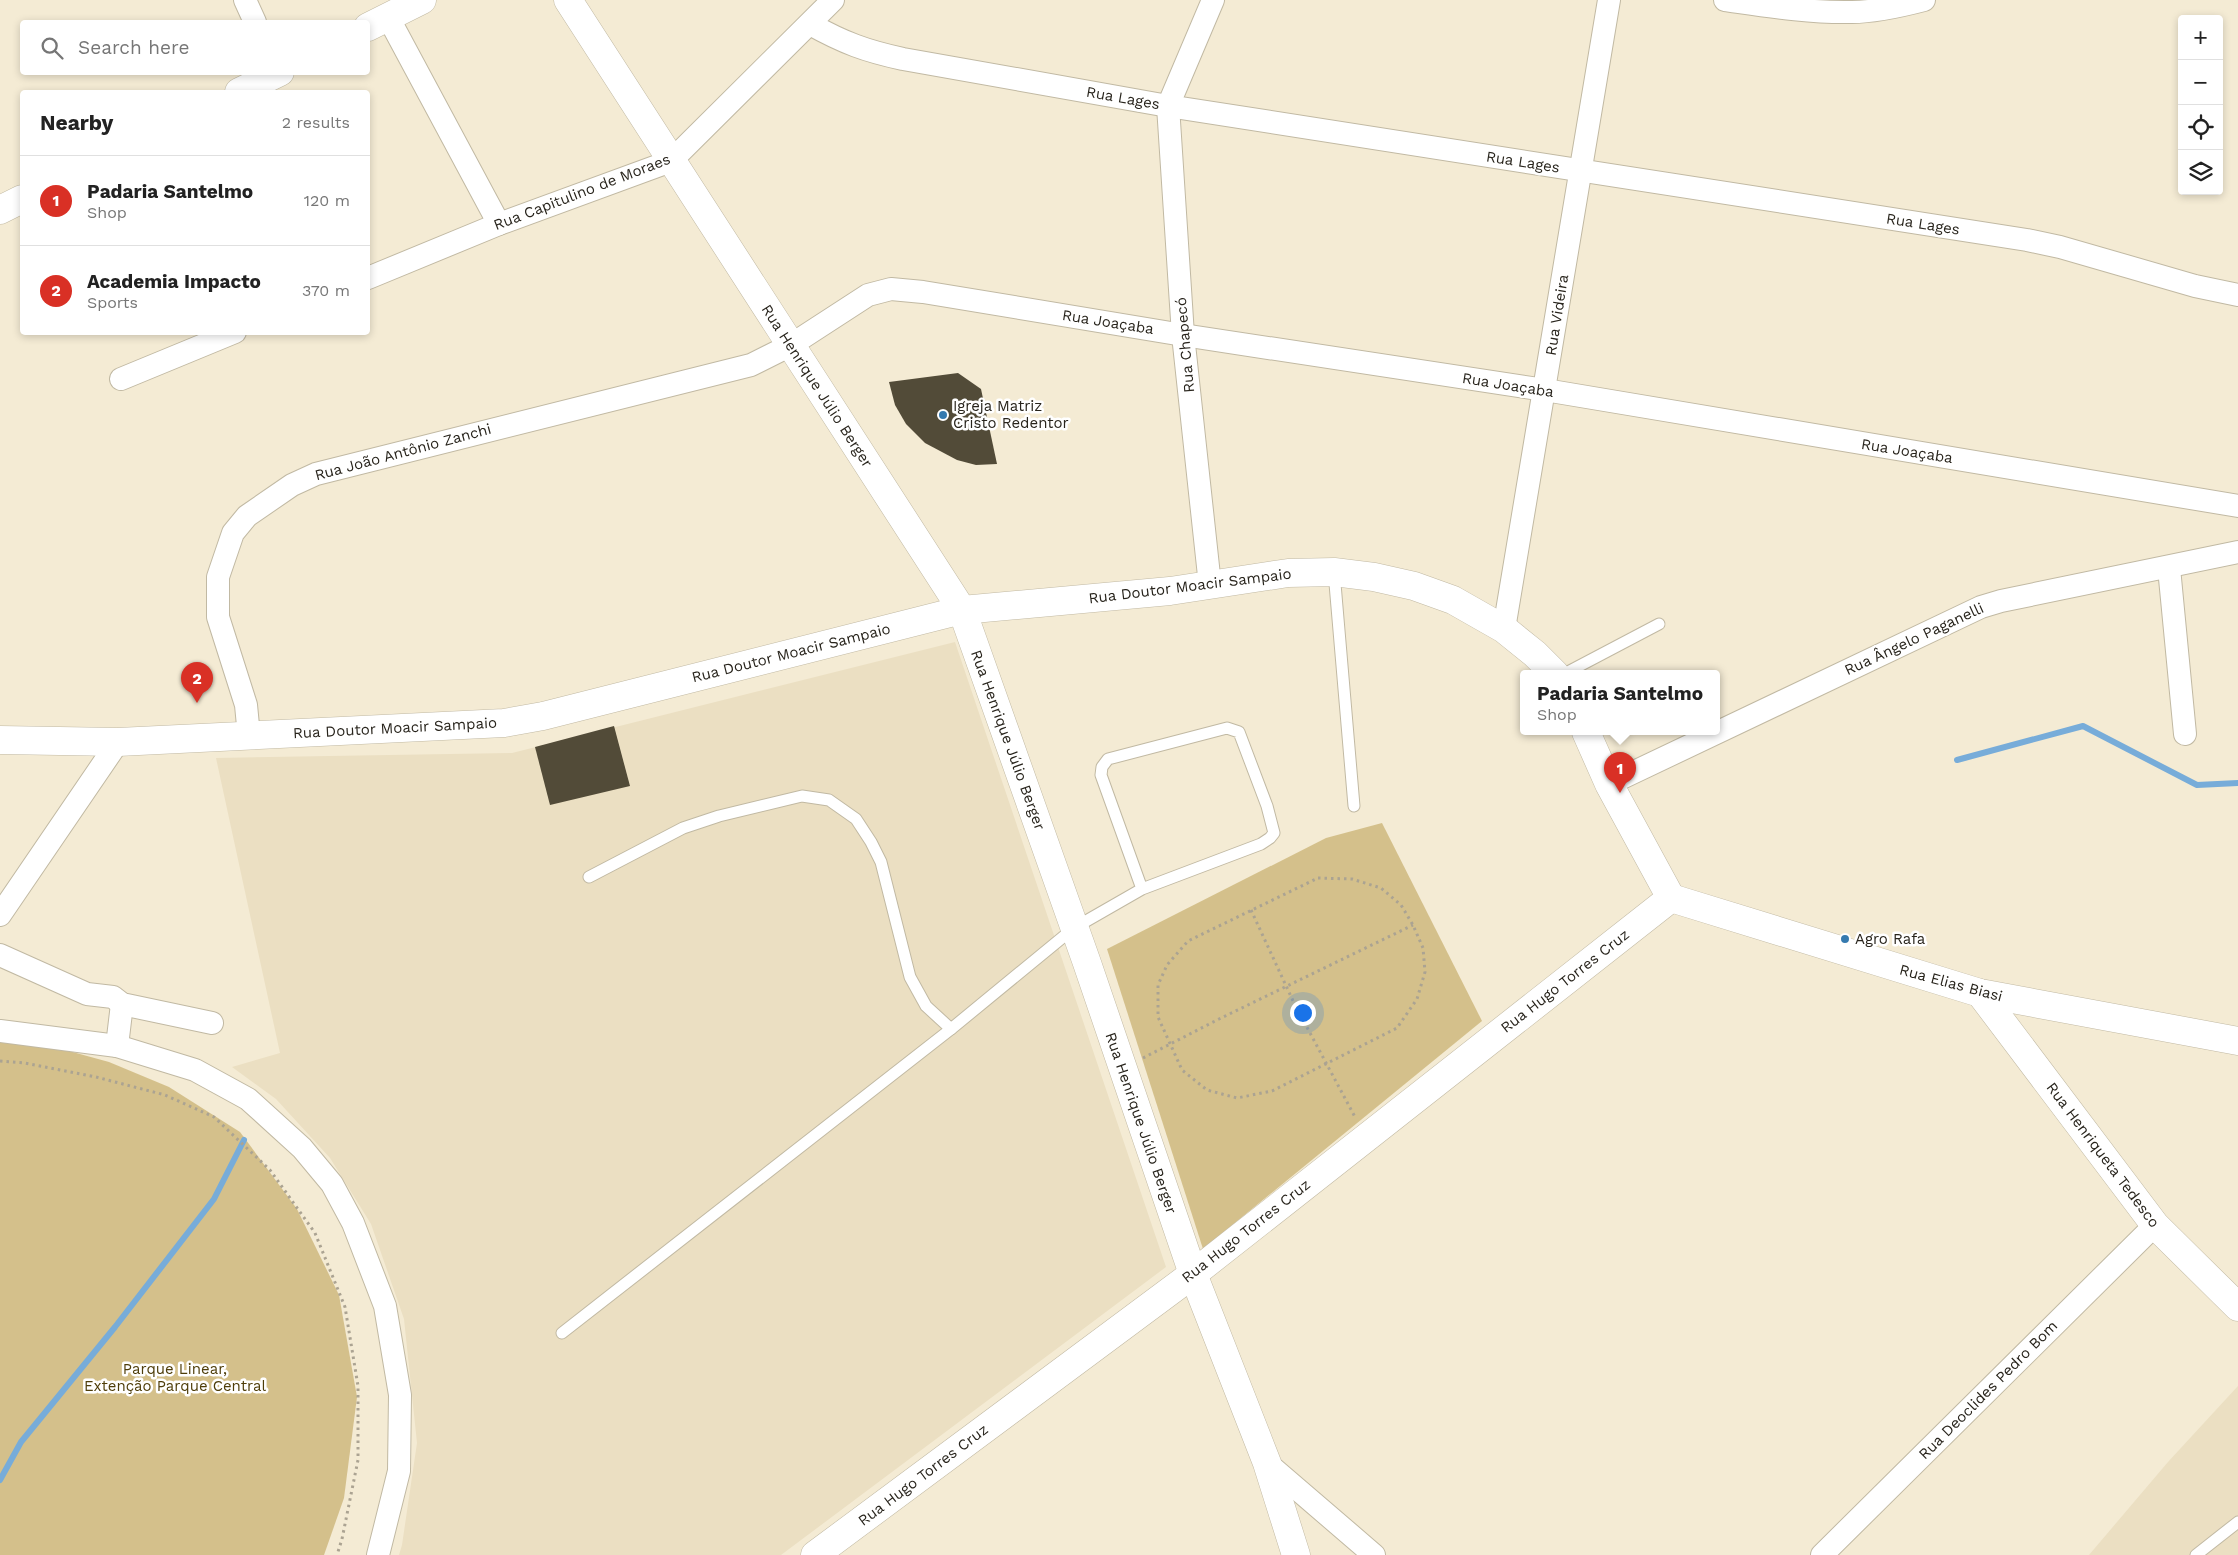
<!DOCTYPE html>
<meta charset="utf-8">
<style>
:root{--surface:#fff;--page:#f6f6f6;--text:#222;--muted:#767676;--line:#e0e0e0;--accent:#d93025}
body{margin:0;font-family:"Work Sans",sans-serif;background:var(--page);color:var(--text)}
.controls{position:absolute;right:15px;top:15px;display:grid;overflow:hidden;border-radius:5px;box-shadow:0 2px 8px #0003}
.controls button{width:45px;height:45px;display:grid;place-items:center;padding:0;border:0;border-bottom:1px solid var(--line);background:var(--surface);color:var(--text);font:25px sans-serif}
.you{position:absolute;left:1302px;top:1012px;width:18px;height:18px;margin:-12px;border:4px solid #fff;border-radius:50%;background:#1a73e8;box-shadow:0 0 0 8px #1a73e833}
.badge{display:grid;place-items:center;width:32px;height:32px;border-radius:50%;background:var(--accent);color:#fff;font-size:16px;font-weight:700}
.pin{position:absolute;translate:-50% -41px;filter:drop-shadow(0 1px 2px #0008)}
.pin::after{content:'';position:absolute;top:26px;width:18px;height:15px;background:inherit;clip-path:polygon(0 0,100% 0,50% 100%)}
.popup{position:absolute;left:1520px;top:670px;width:200px;height:65px;box-sizing:border-box;display:grid;place-content:center;border-radius:5px;background:var(--surface);filter:drop-shadow(0 1px 4px #0005);font-size:16px;white-space:nowrap;color:var(--muted)}
.popup b{font-size:19px;color:var(--text)}
.popup::after{content:'';position:absolute;left:50%;top:100%;margin-left:-10px;border:10px solid transparent;border-top-color:var(--surface)}
.list{margin:0;padding:0;list-style:none}
h2{display:flex;justify-content:space-between;align-items:center;height:65px;margin:0;padding:0 20px;font-size:21px}
h2 small{font-size:16px;font-weight:400;color:var(--muted)}
.list li{display:grid;grid-template-columns:32px 1fr auto;gap:15px;align-items:center;box-sizing:border-box;height:90px;padding:0 20px;border-top:1px solid var(--line)}
.list b{display:block;font-size:19px;white-space:nowrap}
.list p{margin:0;font-size:16px;white-space:nowrap;color:var(--muted)}
.list em{font-size:16px;font-style:normal;color:var(--muted)}
.icon{flex:none;width:28px;height:28px;fill:none;stroke:currentColor;stroke-width:2;stroke-linecap:round;stroke-linejoin:round}
.map{position:relative;flex:none;width:2238px;height:1555px;overflow:hidden}
.search{position:absolute;background:var(--surface);box-shadow:0 2px 8px #0003;left:20px;top:20px;width:350px;height:55px;display:flex;align-items:center;gap:12px;box-sizing:border-box;padding:0 18px;border-radius:5px;color:var(--muted);font-size:19px}
.panel{position:absolute;background:var(--surface);box-shadow:0 2px 8px #0003;left:20px;top:90px;width:350px;height:245px;border-radius:5px}
.map>svg:first-child{display:block}
.built{fill:#ebdfc2}
.green{fill:#d4c08b}
.lines{fill:none;stroke-linecap:round;stroke-linejoin:round}
.stream{stroke:#77acd9;stroke-width:6}
.building{fill:#524b38}
.service-casing{stroke:#c1b9a3;stroke-width:13}
.minor-casing{stroke:#c1b9a3;stroke-width:24}
.tertiary-casing{stroke:#c1b9a3;stroke-width:29}
.secondary-casing{stroke:#c1b9a3;stroke-width:29}
.path{stroke:#aba392;stroke-width:3;stroke-dasharray:2.5 4;stroke-linecap:butt}
.service{stroke:#fff;stroke-width:11}
.minor{stroke:#fff;stroke-width:22}
.tertiary{stroke:#fff;stroke-width:28}
.secondary{stroke:#fff;stroke-width:28}
.poi-dot{fill:#357aaf;stroke:#fff;stroke-width:2}
.labels{text-anchor:middle;dominant-baseline:central;stroke-width:5;stroke-linejoin:round;paint-order:stroke}
.street-label{font-size:15px;fill:#28241c;stroke:#fff}
.poi-label{font-size:15px;fill:#28241c;stroke:#fff;text-anchor:start}
.park-label{font-size:15px;fill:#4e3d09;stroke:#fff}
</style>
<div class="map">
<svg width="2238" height="1555" viewBox="0 0 2238 1555">
<rect width="100%" height="100%" fill="#f4ebd4"/>
<g class="built">
<polygon points="955,642 1166,1267 781,1555 399,1555 402,1545 417,1443 404,1319 371,1224 330,1158 276,1099 232,1067 280,1053 216,758 512,753"/>
<polygon points="2238,1386 2238,1555 2089,1555 2168,1462"/>
</g>
<g class="green">
<polygon points="1382,823 1482,1021 1203,1249 1107,949 1326,838"/>
<polygon points="0,1037 25,1039 109,1062 169,1087 240,1132 297,1209 339,1295 357,1397 344,1498 324,1555 0,1555"/>
</g>
<g class="lines">
<g class="stream">
<polyline points="1957,760 2083,726 2197,785 2238,783"/>
<polyline points="0,1480 21,1442 115,1327 214,1199 244,1140"/>
</g>
</g>
<g class="building">
<polygon points="958,373 981,389 997,464 976,465 957,460 925,443 906,424 895,405 889,382"/>
<polygon points="614,726 630,786 550,805 535,747"/>
</g>
<g class="lines">
<g class="service-casing">
<g id="service">
<polyline points="1334,572 1354,806"/>
<polyline points="1564,674 1659,624"/>
<polyline points="589,877 683,828 719,816 802,796 829,800 856,819 871,842 881,862 910,977 926,1006 951,1029 1074,928 1142,889 1261,844 1270,838 1274,833 1267,806 1239,732 1227,728 1108,759 1102,767 1101,775 1142,889"/>
<polyline points="562,1333 951,1029"/>
<polyline points="2196,1555 2238,1522"/>
</g>
</g>
<g class="minor-casing">
<g id="minor">
<polyline points="245,0 255,22"/>
<path d="M1725,0C1767,6 1810,13 1852,12C1876,12 1901,6 1924,0"/>
<polyline points="388,17 499,224"/>
<path d="M810,24C844,43 866,51 903,59L1168,106L2027,240L2060,247L2195,286L2238,295"/>
<polyline points="368,278 499,224 671,161 833,0"/>
<polyline points="121,379 235,332"/>
<polyline points="2169,568 2185,734"/>
<polyline points="1210,585 1183,335 1168,106 1213,0"/>
<polyline points="1504,629 1609,0"/>
<polyline points="249,736 246,705 218,617 218,577 233,533 247,516 292,485 316,474 751,365 791,345 868,295 891,289 923,292 1183,335 1545,390 2238,506"/>
<polyline points="1609,784 1981,607 2001,601 2238,552"/>
<polyline points="0,915 118,742"/>
<polyline points="0,955 87,994 113,997 122,1004 212,1023"/>
<polyline points="122,1004 117,1046 195,1070 248,1099 302,1148 332,1184 353,1223 385,1306 400,1395 399,1471 378,1555"/>
<polyline points="0,1031 117,1046"/>
<polyline points="1267,1463 1374,1555"/>
<polyline points="1822,1555 2155,1225"/>
</g>
</g>
<g class="tertiary-casing">
<g id="tertiary">
<polyline points="568,0 962,610 1087,963 1193,1274 1267,1463 1296,1555"/>
<polyline points="1586,732 1609,784 1671,898"/>
<polyline points="0,740 118,742 504,723 543,716 962,610 1170,591 1288,573 1334,572 1374,577 1414,586 1453,600 1504,629 1535,654 1555,674"/>
<polyline points="1671,898 1980,993 2238,1041"/>
<polyline points="1980,993 2155,1225 2238,1307"/>
<polyline points="815,1555 1193,1274 1671,898"/>
</g>
</g>
<g class="secondary-casing">
<g id="secondary">
<polyline points="368,27 422,0"/>
<polyline points="239,92 280,72"/>
<polyline points="0,210 22,199"/>
</g>
</g>
<g class="path">
<polygon points="1318,878 1352,879 1381,888 1401,905 1413,925 1423,948 1425,972 1417,999 1397,1028 1272,1091 1237,1098 1207,1090 1182,1070 1158,1017 1158,985 1167,965 1188,941"/>
<polyline points="1251,910 1294,1003 1355,1117"/>
<polyline points="1143,1058 1219,1019 1413,925"/>
<polyline points="0,1061 25,1063 96,1077 165,1095 214,1117 270,1170 315,1233 345,1307 358,1386 358,1460 342,1539 337,1555"/>
</g>
<use href="#service" class="service"/>
<use href="#minor" class="minor"/>
<use href="#tertiary" class="tertiary"/>
<use href="#secondary" class="secondary"/>
</g>
<g class="poi-dot">
<circle cx="943" cy="415" r="5"/>
<circle cx="1845" cy="939" r="5"/>
</g>
<g class="labels">
<g class="street-label">
<text transform="translate(1123 98) rotate(10)">Rua Lages</text>
<text transform="translate(1523 162) rotate(9)">Rua Lages</text>
<text transform="translate(582 192) rotate(-21)">Rua Capitulino de Moraes</text>
<text transform="translate(1923 224) rotate(9)">Rua Lages</text>
<text transform="translate(1557 315) rotate(-81)">Rua Videira</text>
<text transform="translate(1108 322) rotate(9)">Rua Joaçaba</text>
<text transform="translate(1185 345) rotate(-95)">Rua Chapecó</text>
<text transform="translate(1508 385) rotate(9)">Rua Joaçaba</text>
<text transform="translate(817 386) rotate(57)">Rua Henrique Júlio Berger</text>
<text transform="translate(1907 451) rotate(9)">Rua Joaçaba</text>
<text transform="translate(403 452) rotate(-15)">Rua João Antônio Zanchi</text>
<text transform="translate(1190 586) rotate(-7)">Rua Doutor Moacir Sampaio</text>
<text transform="translate(1914 639) rotate(-25)">Rua Ângelo Paganelli</text>
<text transform="translate(791 653) rotate(-14)">Rua Doutor Moacir Sampaio</text>
<text transform="translate(395 728) rotate(-3)">Rua Doutor Moacir Sampaio</text>
<text transform="translate(1008 740) rotate(70)">Rua Henrique Júlio Berger</text>
<text transform="translate(1565 981) rotate(-38)">Rua Hugo Torres Cruz</text>
<text transform="translate(1951 983) rotate(15)">Rua Elias Biasi</text>
<text transform="translate(1141 1123) rotate(71)">Rua Henrique Júlio Berger</text>
<text transform="translate(2103 1155) rotate(53)">Rua Henriqueta Tedesco</text>
<text transform="translate(1246 1231) rotate(-38)">Rua Hugo Torres Cruz</text>
<text transform="translate(1988 1390) rotate(-45)">Rua Deoclides Pedro Bom</text>
<text transform="translate(923 1475) rotate(-37)">Rua Hugo Torres Cruz</text>
</g>
<g class="poi-label">
<text x="953" y="406">Igreja Matriz<tspan x="953" dy="17">Cristo Redentor</tspan></text>
<text x="1855" y="939">Agro Rafa</text>
</g>
<g class="park-label">
<text x="175" y="1369">Parque Linear,<tspan x="175" dy="17">Extenção Parque Central</tspan></text>
</g>
</g>
</svg>
<div class="controls">
<button>+</button>
<button>−</button>
<button><svg class="icon" aria-label="locate" viewBox="0 0 24 24"><circle cx="12" cy="12" r="6"/><path d="M12 2v4M12 18v4M2 12h4M18 12h4"/></svg></button>
<button><svg class="icon" aria-label="layers" viewBox="0 0 24 24"><path d="M12 4l9 5-9 5-9-5zM3 14l9 5 9-5"/></svg></button>
</div>
<div class="you"></div>
<div class="pin badge" style="left:1620px;top:793px">1</div>
<div class="popup"><b>Padaria Santelmo</b>Shop</div>
<div class="pin badge" style="left:197px;top:703px">2</div>
<div class="search"><svg class="icon" aria-label="search" viewBox="0 0 24 24"><circle cx="10" cy="10" r="6"/><path d="M15 15l6 6"/></svg>Search here</div>
<section class="panel">
<h2>Nearby<small>2 results</small></h2>
<ul class="list">
<li><span class="badge">1</span><div><b>Padaria Santelmo</b><p>Shop</p></div><em>120 m</em></li>
<li><span class="badge">2</span><div><b>Academia Impacto</b><p>Sports</p></div><em>370 m</em></li>
</ul>
</section>
</div>
